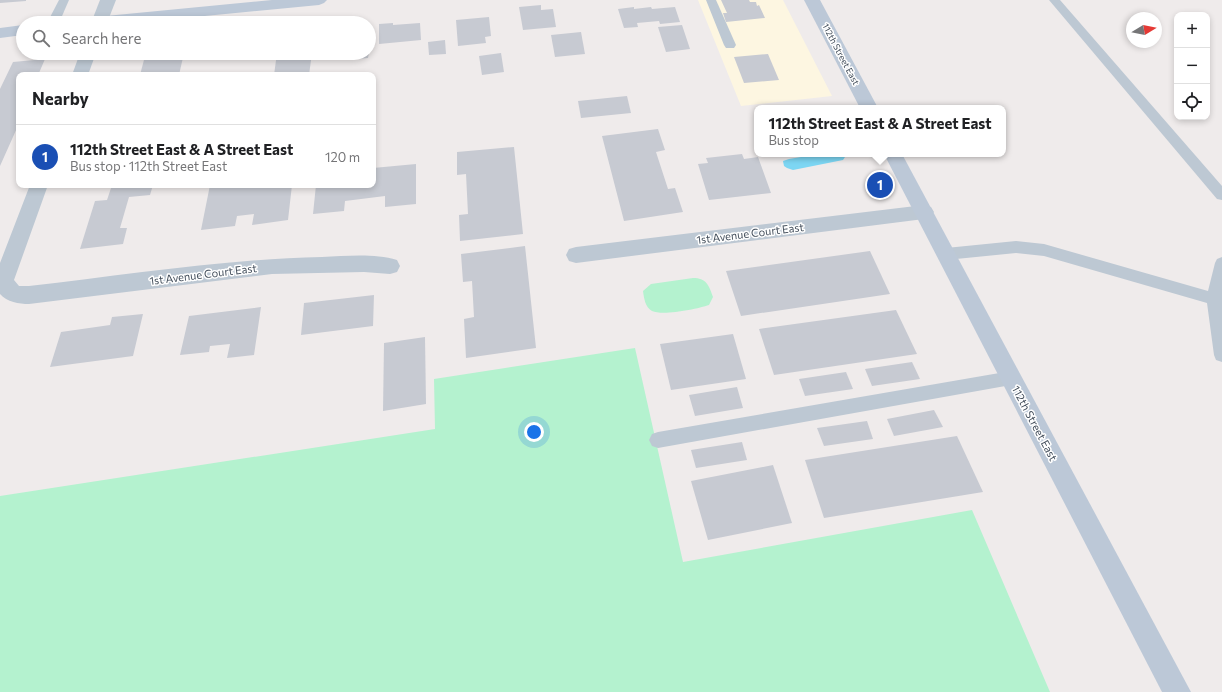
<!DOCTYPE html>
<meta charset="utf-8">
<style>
:root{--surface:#fff;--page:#f2f2f2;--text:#202124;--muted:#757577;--line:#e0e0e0;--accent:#b45309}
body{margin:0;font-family:Commissioner,sans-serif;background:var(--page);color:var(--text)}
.controls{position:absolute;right:12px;top:12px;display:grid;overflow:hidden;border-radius:8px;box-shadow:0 2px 6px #0003}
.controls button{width:36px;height:36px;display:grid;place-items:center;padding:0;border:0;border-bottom:1px solid var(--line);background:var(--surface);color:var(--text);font:20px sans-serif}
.compass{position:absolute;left:1126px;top:12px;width:36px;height:36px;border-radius:50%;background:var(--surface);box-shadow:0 2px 6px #0003;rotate:80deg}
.you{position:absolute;left:534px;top:432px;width:14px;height:14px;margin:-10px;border:3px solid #fff;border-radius:50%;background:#1a73e8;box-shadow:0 0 0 6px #1a73e833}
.badge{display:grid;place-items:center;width:26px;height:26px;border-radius:50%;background:var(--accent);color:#fff;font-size:13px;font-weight:700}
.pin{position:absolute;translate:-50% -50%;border:2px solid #fff;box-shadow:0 1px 4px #0006}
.popup{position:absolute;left:754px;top:105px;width:252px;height:52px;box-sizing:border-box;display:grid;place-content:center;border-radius:8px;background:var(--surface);filter:drop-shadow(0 1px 3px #0005);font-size:13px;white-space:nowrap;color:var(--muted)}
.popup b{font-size:15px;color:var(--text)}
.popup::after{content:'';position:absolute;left:50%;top:100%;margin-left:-8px;border:8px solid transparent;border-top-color:var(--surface)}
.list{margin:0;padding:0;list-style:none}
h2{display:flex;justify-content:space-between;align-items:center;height:52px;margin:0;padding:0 16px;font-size:17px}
h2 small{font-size:13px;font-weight:400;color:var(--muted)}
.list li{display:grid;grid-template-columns:26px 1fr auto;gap:12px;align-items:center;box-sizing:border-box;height:64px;padding:0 16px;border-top:1px solid var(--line)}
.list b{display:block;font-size:15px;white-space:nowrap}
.list p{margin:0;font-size:13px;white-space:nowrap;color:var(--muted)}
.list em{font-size:13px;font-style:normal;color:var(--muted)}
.icon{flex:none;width:22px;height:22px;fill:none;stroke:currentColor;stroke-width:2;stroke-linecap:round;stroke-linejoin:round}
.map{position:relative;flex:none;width:1222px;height:692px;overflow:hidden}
.search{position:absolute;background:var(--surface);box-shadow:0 2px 6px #0003;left:16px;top:16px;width:360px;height:44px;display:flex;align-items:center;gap:10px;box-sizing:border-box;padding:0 14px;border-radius:22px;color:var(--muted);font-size:15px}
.panel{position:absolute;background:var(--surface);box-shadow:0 2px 6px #0003;left:16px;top:72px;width:360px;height:116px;border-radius:8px}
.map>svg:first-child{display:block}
.commercial{fill:#fdf6e1}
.green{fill:#b4f2cf}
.water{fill:#7dd6f3}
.building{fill:#c7cad2}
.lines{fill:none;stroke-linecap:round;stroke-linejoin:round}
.lane{fill:#bdc8d3;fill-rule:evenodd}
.street{fill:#bdc8d3;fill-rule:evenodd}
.secondary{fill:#bcc8d7;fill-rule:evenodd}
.labels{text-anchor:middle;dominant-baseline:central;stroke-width:3;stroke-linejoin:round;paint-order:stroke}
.far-street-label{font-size:9px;fill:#434e5b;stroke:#fff}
.street-label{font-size:11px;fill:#434e5b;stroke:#fff}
</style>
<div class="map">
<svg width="1222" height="692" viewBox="0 0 1222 692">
<rect width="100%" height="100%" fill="#efebeb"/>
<polygon class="commercial" points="698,0 783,0 832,96 741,106"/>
<g class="green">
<path d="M693,278C706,278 709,285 713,297L709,305C697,309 663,316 652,311C645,307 644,298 643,291L651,284Z"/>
<polygon points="635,348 683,562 972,510 1050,692 0,692 0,496 435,429 434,379"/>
</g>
<polygon class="water" points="819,154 844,154 845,157 843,160 793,170 787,168 784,166 783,161 789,159"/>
<g class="building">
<polygon points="0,0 26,0 26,1 0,3"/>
<polygon points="721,0 749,0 750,2 756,2 757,6 759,5 765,18 726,22 723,13 727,13"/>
<polygon points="541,5 541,10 553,9 556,27 523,30 519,7"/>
<polygon points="634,7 634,9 651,7 652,9 675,7 680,22 660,24 659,21 637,23 638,27 624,28 618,9"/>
<polygon points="489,17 491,36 485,37 486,43 458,46 456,20"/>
<polygon points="393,23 393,25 420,23 421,40 379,44 379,24"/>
<polygon points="682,25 690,49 666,52 658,27"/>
<polygon points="581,32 585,54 555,57 551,35"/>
<polygon points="445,40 446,54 429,55 428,42"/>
<polygon points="171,53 184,53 179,75 140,75 145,56"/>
<polygon points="277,53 312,53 309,75 274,75"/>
<polygon points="347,53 369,53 368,58 346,60"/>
<polygon points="501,53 504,72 482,75 479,56"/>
<polygon points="768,54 779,80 744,83 734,57"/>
<polygon points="45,59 39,73 44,72 43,75 19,75 19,128 17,128 0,166 0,89 13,62"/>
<polygon points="627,96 631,113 581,118 578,101"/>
<polygon points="658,129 665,150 656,152 668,189 675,188 683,212 624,221 602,136"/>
<polygon points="514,147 523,234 460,241 459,215 468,214 466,174 457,175 457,152"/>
<polygon points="742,154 744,159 758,157 771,193 709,200 698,164 708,163 706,158"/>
<polygon points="416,164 416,204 385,207 385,196 345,201 344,211 313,214 316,185 373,185 373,168"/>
<polygon points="112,185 153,185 150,195 129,197 120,228 127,228 123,244 80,249 95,201 107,200"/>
<polygon points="210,185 292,185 288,220 252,225 254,214 237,216 235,226 201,230"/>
<polygon points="525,246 536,348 466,358 464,319 474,317 472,281 463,282 461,254"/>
<polygon points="870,251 890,294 741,316 726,271"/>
<polygon points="374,295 373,326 301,335 304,303"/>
<polygon points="261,307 254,355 227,358 230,344 210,346 209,352 180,355 189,316"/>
<polygon points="896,310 917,354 774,375 759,329"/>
<polygon points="143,314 133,356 50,367 61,332 110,325 112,317"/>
<polygon points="733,334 746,379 671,390 660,344"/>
<polygon points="425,337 426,404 383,411 384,343"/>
<polygon points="912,362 920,379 872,386 865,369"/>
<polygon points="846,372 853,389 805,396 799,379"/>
<polygon points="737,387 743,408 695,416 689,395"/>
<polygon points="934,410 943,427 894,436 887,419"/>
<polygon points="867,421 873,439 824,446 817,428"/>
<polygon points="957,436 983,492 824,518 805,460"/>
<polygon points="742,442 747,460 696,468 691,450"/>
<polygon points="773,465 792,523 708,540 691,481"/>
</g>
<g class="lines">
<g class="lane">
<polygon points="59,0 69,0 59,23 47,23"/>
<polygon points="706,0 716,0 736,45 734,48 726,48 724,45"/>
<polygon points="1049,0 1060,0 1222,186 1222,200 1217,199"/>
<polygon points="1016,241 1044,244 1208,291 1215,263 1217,259 1222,257 1222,362 1216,360 1214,355 1207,303 1044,256 1016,253 946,260 941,258 939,254 941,250 946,248"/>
<polygon points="1011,371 1017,373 1019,378 1017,383 1011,385 658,448 652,446 649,440 652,434 658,432"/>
</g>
<g class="street">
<polygon points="100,0 116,0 107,23 91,23"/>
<polygon points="80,53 96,53 88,75 72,75"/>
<path d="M30,185H48L14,280L19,286H29C126,275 224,259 322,257C346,256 374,253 397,260L400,266L397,272L390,274L364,272L272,274L29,304C19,304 7,302 0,294V263Z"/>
<polygon points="924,205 931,207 934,212 931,217 924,219 576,263 569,261 566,255 569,249 576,247"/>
</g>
<g class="secondary">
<polygon points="272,0 327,0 324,3 319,5 133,23 77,23 79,20 85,18"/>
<polygon points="804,0 820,0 878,108 860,108"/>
<polygon points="23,25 23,35 0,38 0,28"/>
<polygon points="884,154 902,154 1191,692 1162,692"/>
</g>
</g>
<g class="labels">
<g class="far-street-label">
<text transform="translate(841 54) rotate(62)">112th Street East</text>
</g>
<g class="street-label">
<text transform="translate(750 233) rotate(-7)">1st Avenue Court East</text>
<text transform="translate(203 274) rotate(-7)">1st Avenue Court East</text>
<text transform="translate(1035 423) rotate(62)">112th Street East</text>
</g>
</g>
</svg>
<div class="controls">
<button>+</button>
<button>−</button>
<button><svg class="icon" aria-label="locate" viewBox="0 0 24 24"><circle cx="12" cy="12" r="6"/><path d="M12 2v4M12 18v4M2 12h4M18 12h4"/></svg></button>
</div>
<svg class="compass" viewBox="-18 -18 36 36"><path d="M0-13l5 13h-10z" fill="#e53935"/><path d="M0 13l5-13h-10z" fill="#757577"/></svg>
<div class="you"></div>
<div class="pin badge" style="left:880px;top:185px;background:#1a4fb4">1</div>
<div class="popup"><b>112th Street East &amp; A Street East</b>Bus stop</div>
<div class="search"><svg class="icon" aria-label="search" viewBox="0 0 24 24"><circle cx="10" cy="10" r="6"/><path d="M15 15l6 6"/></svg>Search here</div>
<section class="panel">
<h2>Nearby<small></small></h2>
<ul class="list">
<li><span class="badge" style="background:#1a4fb4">1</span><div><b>112th Street East &amp; A Street East</b><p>Bus stop · 112th Street East</p></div><em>120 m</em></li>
</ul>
</section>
</div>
